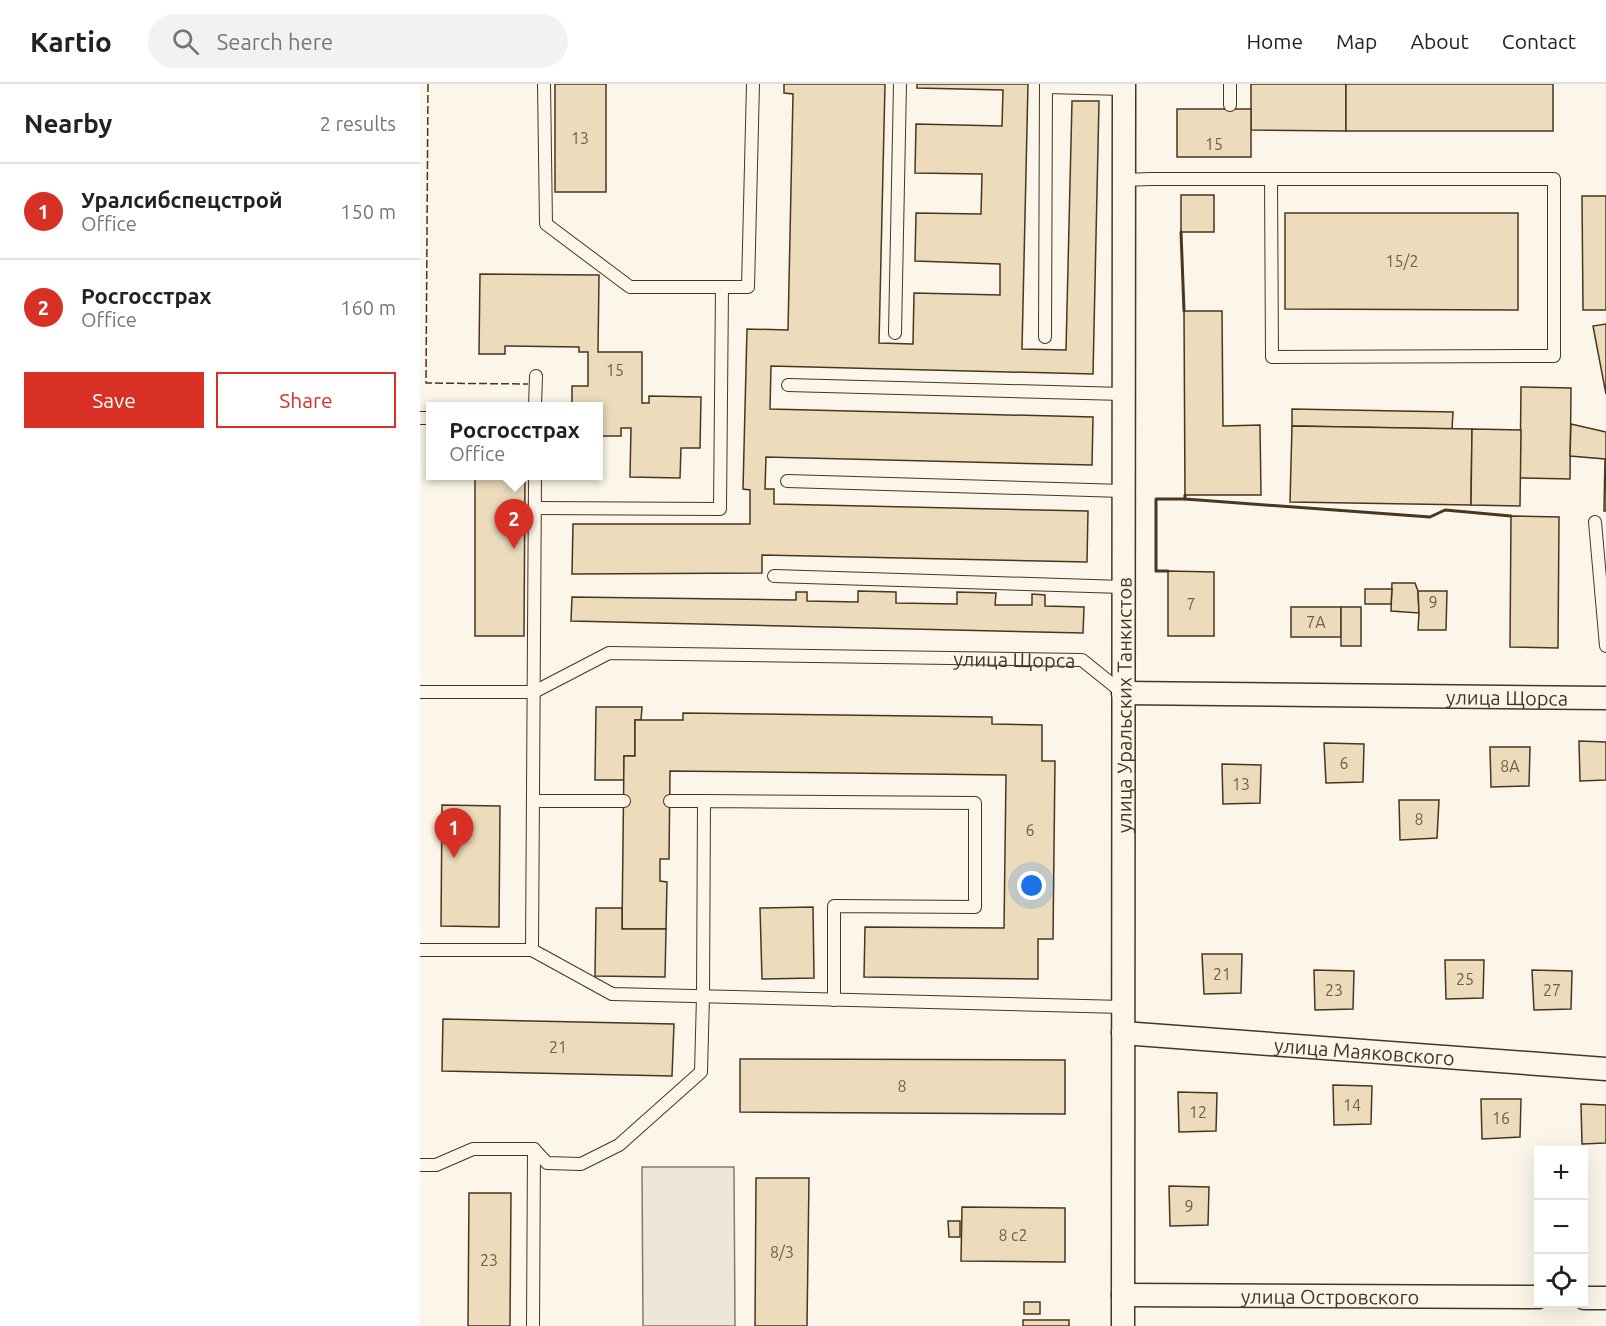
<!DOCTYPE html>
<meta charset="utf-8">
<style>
:root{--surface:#fff;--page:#f2f2f2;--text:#222;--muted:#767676;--line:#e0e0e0;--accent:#d93025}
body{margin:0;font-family:Ubuntu,sans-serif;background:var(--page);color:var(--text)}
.controls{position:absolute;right:18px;bottom:18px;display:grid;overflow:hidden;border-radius:0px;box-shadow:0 6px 24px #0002}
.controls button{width:54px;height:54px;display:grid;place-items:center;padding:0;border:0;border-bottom:2px solid var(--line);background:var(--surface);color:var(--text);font:30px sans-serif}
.you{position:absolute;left:612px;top:802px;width:21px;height:21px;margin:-15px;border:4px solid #fff;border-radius:50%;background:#1a73e8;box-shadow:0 0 0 9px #1a73e833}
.badge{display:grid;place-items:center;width:39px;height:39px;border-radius:50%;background:var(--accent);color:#fff;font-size:20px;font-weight:700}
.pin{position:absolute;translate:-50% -50px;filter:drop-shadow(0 2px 3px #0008)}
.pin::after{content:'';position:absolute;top:32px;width:21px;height:18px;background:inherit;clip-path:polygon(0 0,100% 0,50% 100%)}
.popup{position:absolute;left:6px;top:318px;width:177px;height:78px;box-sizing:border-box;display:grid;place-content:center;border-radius:0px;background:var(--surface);filter:drop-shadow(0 2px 4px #0005);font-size:20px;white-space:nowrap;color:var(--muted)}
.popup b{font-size:22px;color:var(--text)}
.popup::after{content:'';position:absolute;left:50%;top:100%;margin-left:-12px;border:12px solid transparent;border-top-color:var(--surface)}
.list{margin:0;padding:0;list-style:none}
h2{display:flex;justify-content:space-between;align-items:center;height:78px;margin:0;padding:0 24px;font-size:26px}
h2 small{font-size:20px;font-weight:400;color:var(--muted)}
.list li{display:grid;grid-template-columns:39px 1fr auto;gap:18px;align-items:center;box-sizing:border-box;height:96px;padding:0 24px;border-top:2px solid var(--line)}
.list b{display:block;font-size:22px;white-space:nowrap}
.list p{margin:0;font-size:20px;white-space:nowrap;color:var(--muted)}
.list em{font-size:20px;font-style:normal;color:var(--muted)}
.actions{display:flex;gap:12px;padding:18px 24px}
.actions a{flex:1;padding:14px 0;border:2px solid var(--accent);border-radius:0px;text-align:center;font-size:21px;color:var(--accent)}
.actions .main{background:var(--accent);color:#fff}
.icon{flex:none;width:33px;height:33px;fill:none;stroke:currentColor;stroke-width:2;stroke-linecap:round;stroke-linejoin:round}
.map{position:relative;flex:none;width:1186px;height:1242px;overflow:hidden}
header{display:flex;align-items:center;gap:36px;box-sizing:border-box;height:84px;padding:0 30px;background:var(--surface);border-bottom:2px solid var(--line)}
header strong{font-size:28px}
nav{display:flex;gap:33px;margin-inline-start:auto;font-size:21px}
.search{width:420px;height:54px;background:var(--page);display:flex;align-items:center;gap:15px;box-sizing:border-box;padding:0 21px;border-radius:33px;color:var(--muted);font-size:22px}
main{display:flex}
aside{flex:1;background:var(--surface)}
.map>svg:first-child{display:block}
.parking{fill:#ede7d9;stroke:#887966;stroke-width:1.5}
.building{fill:#ecdcbc;stroke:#4a3520;stroke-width:1.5}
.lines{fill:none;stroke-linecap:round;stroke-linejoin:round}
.service-casing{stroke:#4a3520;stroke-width:14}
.minor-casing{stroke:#4a3520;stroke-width:25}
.service{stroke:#fbf6e9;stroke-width:12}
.minor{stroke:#fbf6e9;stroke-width:22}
.fence{stroke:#4a3520;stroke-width:1.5;stroke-dasharray:8 3;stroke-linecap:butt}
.wall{stroke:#4a3520;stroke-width:3}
.labels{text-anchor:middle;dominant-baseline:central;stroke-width:4.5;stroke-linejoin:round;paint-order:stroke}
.number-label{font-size:16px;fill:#725f47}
.street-label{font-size:20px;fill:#4a3520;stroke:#fbf6e9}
</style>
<header>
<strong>Kartio</strong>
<div class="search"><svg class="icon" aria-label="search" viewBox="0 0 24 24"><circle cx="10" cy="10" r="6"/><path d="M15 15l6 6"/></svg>Search here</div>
<nav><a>Home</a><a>Map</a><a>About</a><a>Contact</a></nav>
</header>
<main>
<aside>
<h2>Nearby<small>2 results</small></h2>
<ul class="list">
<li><span class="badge">1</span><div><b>Уралсибспецстрой</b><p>Office</p></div><em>150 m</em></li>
<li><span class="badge">2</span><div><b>Росгосстрах</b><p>Office</p></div><em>160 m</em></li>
</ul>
<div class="actions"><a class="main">Save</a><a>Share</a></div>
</aside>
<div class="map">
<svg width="1186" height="1242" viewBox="0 0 1186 1242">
<rect width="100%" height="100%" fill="#fbf6e9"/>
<polygon class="parking" points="222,1083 314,1083 315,1242 223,1242"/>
<g class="building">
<rect x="135" y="0" width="51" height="108"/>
<polygon points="364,0 465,0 459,259 493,260 494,209 580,211 580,180 495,177 496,129 561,130 562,90 495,89 496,40 582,42 583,6 497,4 497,0 608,0 602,265 646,266 652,17 679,17 673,290 351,282 350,325 673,333 672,381 346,373 345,405 354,405 354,420 668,427 667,478 342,471 342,489 152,490 153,440 330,440 330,406 323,405 327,245 368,246 373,10 364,9"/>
<polygon points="831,0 926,0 926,47 831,46"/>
<rect x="926" y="0" width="207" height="47"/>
<rect x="757" y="25" width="74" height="48"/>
<rect x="761" y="111" width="33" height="37"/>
<polygon points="1162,112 1186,112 1186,226 1163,226"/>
<polygon points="865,129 1098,129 1098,226 865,225"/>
<polygon points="60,190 179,191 178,268 222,268 222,319 229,319 229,312 281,313 280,364 261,364 260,394 210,393 211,344 201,344 201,352 178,352 178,322 152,322 152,302 168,302 168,268 159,268 159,263 85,262 85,270 59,270"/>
<polygon points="764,227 802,227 803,342 840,341 841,411 765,411"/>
<polygon points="1186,240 1186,310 1173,242"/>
<polygon points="1101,303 1151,304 1150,395 1100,394"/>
<polygon points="872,325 1033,328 1032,345 872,342"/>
<polygon points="1151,340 1186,348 1186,427 1184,427 1185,375 1150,372"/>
<polygon points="872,342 1052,345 1051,421 870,418"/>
<polygon points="1052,345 1101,346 1100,422 1051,421"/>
<polygon points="55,392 105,392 104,552 55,552"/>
<polygon points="1091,432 1139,433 1138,564 1090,563"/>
<polygon points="748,487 794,488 794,552 748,552"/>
<polygon points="972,499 995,499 998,507 999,529 971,527"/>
<polygon points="945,505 972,505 971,520 945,520"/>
<polygon points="438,507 476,508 476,519 537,520 537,508 576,509 575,521 612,521 612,510 625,511 625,522 664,523 663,549 151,537 152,513 376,516 376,508 387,508 387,517 438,518"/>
<polygon points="998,507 1027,507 1026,546 998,546 999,529"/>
<rect x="871" y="523" width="50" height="30"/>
<rect x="921" y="523" width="20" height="39"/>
<polygon points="176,623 222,623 221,636 215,636 215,672 204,672 204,696 175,696"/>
<polygon points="263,629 572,633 572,640 622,641 622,677 635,677 633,855 618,855 618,895 444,893 445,843 584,844 586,691 250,687 249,775 240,775 240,797 247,798 246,845 202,845 204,672 215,672 215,636 263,636"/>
<polygon points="1159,657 1186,658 1186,696 1160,697"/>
<polygon points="904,659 944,660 943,698 906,699"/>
<polygon points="1070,663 1110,663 1109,702 1071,703"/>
<polygon points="802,680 841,681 840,719 803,720"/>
<polygon points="979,716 1019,716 1017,754 980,756"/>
<polygon points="22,721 80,722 79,843 21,842"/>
<polygon points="393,823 394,894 342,895 340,824"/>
<polygon points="176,824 202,824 202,845 246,845 245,893 175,892"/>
<polygon points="782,870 822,870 821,909 784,910"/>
<polygon points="1025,876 1064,876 1063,914 1026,915"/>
<polygon points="894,886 934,887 933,925 895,926"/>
<polygon points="1112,886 1152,887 1151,925 1114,926"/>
<polygon points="23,935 254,940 252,992 22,987"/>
<polygon points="320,975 645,976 645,1030 320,1028"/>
<polygon points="913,1001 952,1002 951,1040 914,1041"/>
<polygon points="758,1008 797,1009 796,1047 759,1048"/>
<polygon points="1061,1015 1101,1015 1100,1053 1062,1055"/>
<polygon points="1161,1020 1186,1021 1186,1059 1162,1060"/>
<polygon points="336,1094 389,1094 387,1242 335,1242"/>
<polygon points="749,1102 789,1103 788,1141 750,1142"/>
<polygon points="49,1109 91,1109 90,1242 48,1242"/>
<polygon points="542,1123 645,1124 645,1178 541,1177"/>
<polygon points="528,1137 540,1137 540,1153 529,1153"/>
<rect x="604" y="1218" width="16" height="12"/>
<rect x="603" y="1236" width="46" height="6"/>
</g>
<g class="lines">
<g class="service-casing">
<g id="service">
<polyline points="124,0 126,140 210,203 328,203 333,0"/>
<polyline points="810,0 810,21"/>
<polyline points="626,3 704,5"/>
<polyline points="704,96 730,95 1134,95 1134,272 852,273 851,95"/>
<polyline points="475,249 480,0"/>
<polyline points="625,253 626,0"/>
<polyline points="368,301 703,310"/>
<polyline points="115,322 116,292"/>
<polyline points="0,334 10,334"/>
<polyline points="367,397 703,407"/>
<polyline points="115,424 300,425 302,203"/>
<polyline points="1175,438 1186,562"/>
<polyline points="354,492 703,503"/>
<path id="s1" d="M0,608H114L189,569L662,576L703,609"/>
<polyline points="113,717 204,717"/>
<polyline points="250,717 284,717"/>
<polyline points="0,866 112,866 192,910 703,923"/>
<polyline points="112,866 115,392"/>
<polyline points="0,1081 16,1081 53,1065 114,1065 127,1079 161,1080 199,1061 281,988 283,912 284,717 555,719 555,823 414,822 414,916"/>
<polyline points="113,1242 114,1065"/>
</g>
</g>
<g class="minor-casing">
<g id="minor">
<path id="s2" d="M703,609L1186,614"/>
<path id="s3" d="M703,949L1186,985"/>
<path id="s4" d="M703,1211L1118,1213"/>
<polyline points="1164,1214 1186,1214"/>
<path id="s5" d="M703,1242L704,0"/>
</g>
</g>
<use href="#service" class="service"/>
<use href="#minor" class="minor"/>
<polyline class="fence" points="8,0 6,299 108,300"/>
<g class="wall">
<polyline points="761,148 764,227"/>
<polyline points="765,411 765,415 1010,433 1025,426 1091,432"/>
<polyline points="748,487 736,487 736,415 765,415"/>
</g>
</g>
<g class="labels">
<g class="number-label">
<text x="160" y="54">13</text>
<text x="794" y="60">15</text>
<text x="982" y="177">15/2</text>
<text x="195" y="286">15</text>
<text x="1013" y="518">9</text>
<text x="771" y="520">7</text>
<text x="896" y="538">7А</text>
<text x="924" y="679">6</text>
<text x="1090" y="682">8А</text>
<text x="821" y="700">13</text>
<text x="999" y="735">8</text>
<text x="610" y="746">6</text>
<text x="802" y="890">21</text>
<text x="1045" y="895">25</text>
<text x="914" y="906">23</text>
<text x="1132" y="906">27</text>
<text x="138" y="963">21</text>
<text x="482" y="1002">8</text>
<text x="932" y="1021">14</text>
<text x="778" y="1028">12</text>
<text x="1081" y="1034">16</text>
<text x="769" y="1122">9</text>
<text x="593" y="1151">8 с2</text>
<text x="362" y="1168">8/3</text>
<text x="69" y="1176">23</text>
</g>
<g class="street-label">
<text stroke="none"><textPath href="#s1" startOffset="604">улица Щорса</textPath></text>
<text stroke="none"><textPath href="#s2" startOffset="384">улица Щорса</textPath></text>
<text stroke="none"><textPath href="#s5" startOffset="621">улица Уральских Танкистов</textPath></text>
<text stroke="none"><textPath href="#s3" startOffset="242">улица Маяковского</textPath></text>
<text stroke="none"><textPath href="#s4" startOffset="207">улица Островского</textPath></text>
</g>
</g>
</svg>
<div class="controls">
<button>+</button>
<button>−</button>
<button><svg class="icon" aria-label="locate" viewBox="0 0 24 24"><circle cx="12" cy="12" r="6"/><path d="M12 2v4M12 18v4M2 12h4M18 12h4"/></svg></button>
</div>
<div class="you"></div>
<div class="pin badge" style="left:34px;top:774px">1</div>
<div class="pin badge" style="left:94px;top:465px">2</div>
<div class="popup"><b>Росгосстрах</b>Office</div>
</div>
</main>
